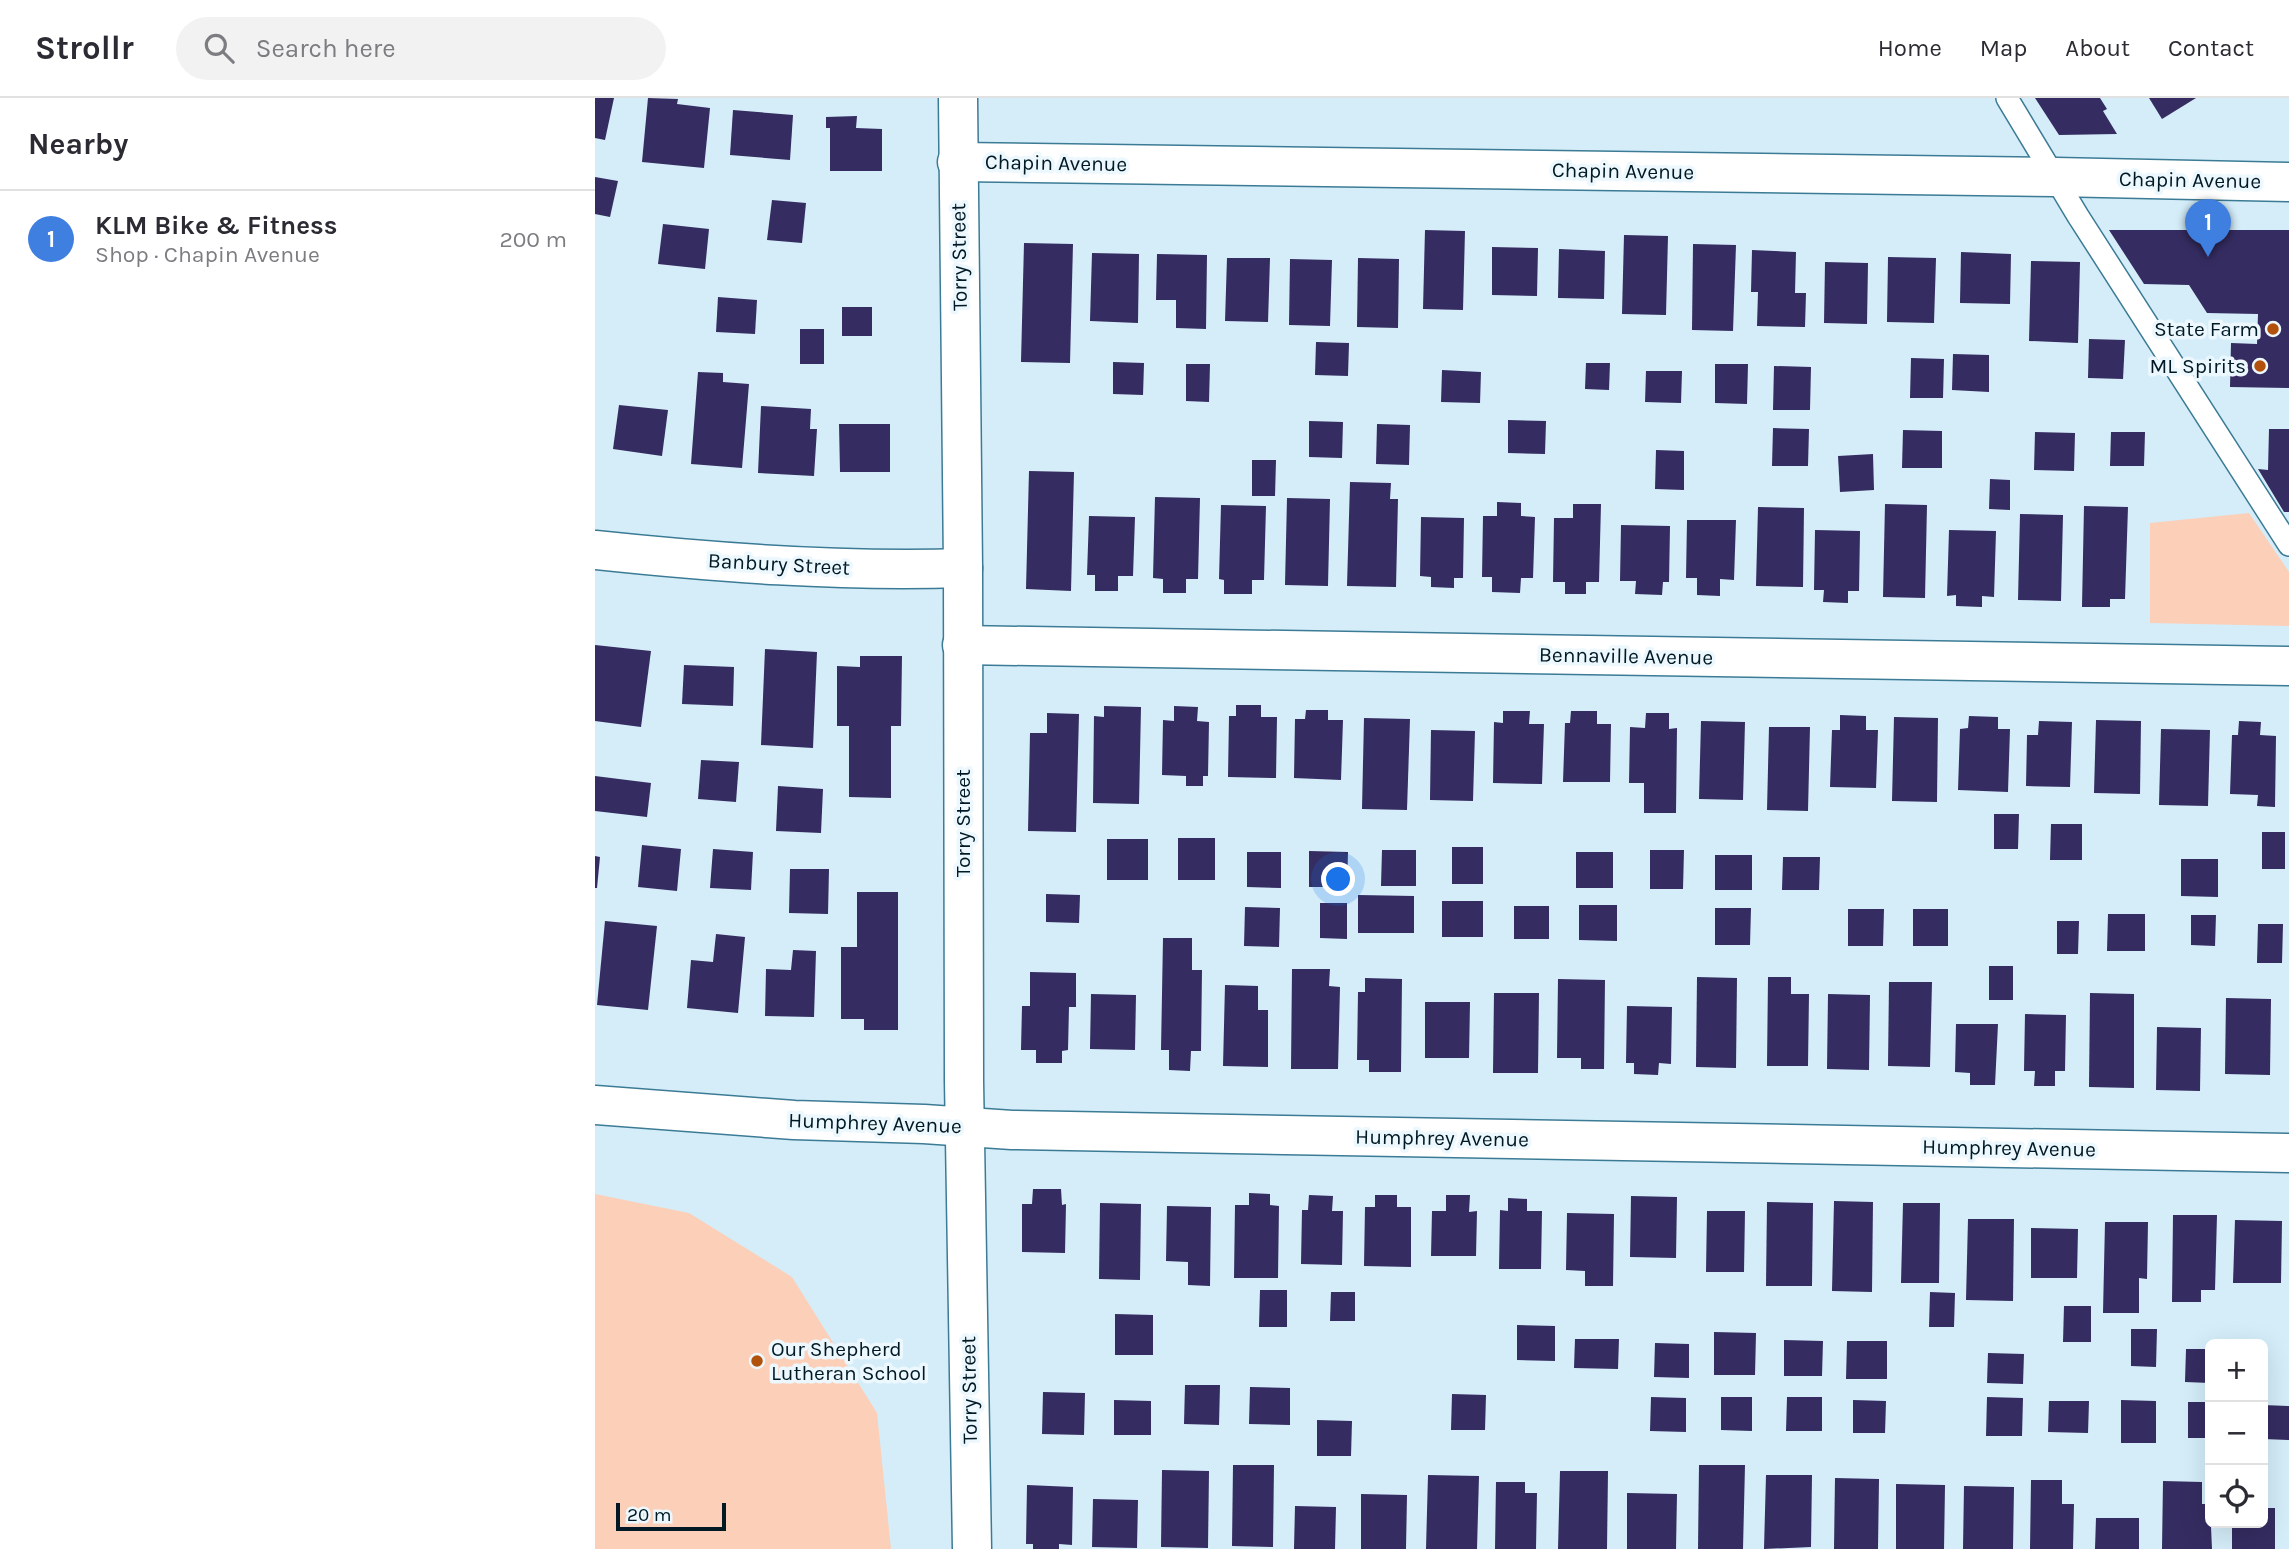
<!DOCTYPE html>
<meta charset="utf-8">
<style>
:root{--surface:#fff;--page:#f2f2f3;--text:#2b2b33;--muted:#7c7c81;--line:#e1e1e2;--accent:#db2777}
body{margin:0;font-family:Karla,sans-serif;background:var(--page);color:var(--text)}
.controls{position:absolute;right:21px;bottom:21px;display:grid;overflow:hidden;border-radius:10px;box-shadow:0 7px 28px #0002}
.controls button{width:63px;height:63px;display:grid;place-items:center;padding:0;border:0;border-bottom:2px solid var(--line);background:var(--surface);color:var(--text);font:35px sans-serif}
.scale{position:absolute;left:21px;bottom:18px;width:110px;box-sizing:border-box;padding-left:7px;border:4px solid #011924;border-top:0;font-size:19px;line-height:24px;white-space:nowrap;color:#011924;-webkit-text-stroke:5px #ecf8fe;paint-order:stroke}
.you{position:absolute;left:744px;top:782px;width:24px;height:24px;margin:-18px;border:5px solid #fff;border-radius:50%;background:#1a73e8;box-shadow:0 0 0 10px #1a73e833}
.badge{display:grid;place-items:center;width:46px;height:46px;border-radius:50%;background:var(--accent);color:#fff;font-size:23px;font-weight:700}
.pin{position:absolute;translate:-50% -58px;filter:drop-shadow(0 2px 4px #0008)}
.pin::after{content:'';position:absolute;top:37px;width:24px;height:21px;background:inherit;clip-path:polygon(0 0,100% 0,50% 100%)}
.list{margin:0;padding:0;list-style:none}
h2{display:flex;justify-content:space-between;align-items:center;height:91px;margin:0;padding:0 28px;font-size:30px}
h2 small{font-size:23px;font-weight:400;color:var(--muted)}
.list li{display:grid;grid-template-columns:46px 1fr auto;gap:21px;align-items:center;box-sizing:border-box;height:98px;padding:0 28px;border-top:2px solid var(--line)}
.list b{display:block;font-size:26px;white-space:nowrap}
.list p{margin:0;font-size:23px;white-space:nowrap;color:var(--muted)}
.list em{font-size:23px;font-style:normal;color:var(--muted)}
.icon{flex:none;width:38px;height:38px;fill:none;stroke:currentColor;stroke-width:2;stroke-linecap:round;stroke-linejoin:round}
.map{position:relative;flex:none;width:1694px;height:1451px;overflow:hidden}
header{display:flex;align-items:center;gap:42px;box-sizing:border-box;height:98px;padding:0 35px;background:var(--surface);border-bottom:2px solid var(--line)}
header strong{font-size:33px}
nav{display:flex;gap:38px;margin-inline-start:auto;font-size:24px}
.search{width:490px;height:63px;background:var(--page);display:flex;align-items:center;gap:18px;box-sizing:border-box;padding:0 24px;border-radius:38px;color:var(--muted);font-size:26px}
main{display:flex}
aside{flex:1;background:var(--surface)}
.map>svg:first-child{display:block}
.green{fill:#fccfb8}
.building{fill:#352c61}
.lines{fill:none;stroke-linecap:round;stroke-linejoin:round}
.service-casing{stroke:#3c7b95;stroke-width:24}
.minor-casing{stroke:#3c7b95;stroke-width:41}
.service{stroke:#fff;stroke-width:21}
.minor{stroke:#fff;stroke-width:38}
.poi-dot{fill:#b2510c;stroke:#ecf8fe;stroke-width:2.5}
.labels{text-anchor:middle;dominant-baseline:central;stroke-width:7;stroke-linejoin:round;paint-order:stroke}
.street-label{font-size:21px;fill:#011924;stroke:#ecf8fe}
.poi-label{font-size:21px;fill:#011924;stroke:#ecf8fe;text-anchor:end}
</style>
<header>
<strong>Strollr</strong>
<div class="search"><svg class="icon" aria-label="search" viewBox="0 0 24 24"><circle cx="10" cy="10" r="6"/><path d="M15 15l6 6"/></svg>Search here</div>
<nav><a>Home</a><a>Map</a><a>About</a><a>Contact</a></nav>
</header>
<main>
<aside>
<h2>Nearby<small></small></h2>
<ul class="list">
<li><span class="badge" style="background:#3f7fe0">1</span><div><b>KLM Bike &amp; Fitness</b><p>Shop · Chapin Avenue</p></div><em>200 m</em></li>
</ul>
</aside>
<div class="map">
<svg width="1694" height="1451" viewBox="0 0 1694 1451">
<rect width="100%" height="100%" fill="#d4edf9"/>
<g class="green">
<polygon points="1654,415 1694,474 1694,528 1555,525 1555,425"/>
<polygon points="0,1096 94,1115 197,1179 282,1315 296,1451 0,1451"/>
</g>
<g class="building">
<polygon points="0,0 19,0 10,42 0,40"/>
<polygon points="53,0 83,1 82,6 115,10 109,70 47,64"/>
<polygon points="1440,0 1505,0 1512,11 1508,13 1522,36 1464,37"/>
<polygon points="1554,0 1601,0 1567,21"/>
<polygon points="138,12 198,17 195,62 135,57"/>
<polygon points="262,18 261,30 287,31 287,73 235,73 235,30 231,30 231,19"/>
<polygon points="0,79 23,83 15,119 0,116"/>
<polygon points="177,102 211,105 207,145 172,142"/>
<polygon points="68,126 114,131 110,171 63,166"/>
<polygon points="830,132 870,133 868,212 828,211"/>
<polygon points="1514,132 1694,132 1694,290 1635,289 1636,245 1662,246 1663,216 1612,215 1594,187 1549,186"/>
<polygon points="1029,137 1073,138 1071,217 1027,216"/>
<polygon points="429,145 478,146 475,265 426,264"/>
<polygon points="1098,146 1141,147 1138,233 1097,232"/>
<polygon points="897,149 943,150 942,198 897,197"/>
<polygon points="964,151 1010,153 1009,201 963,200"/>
<polygon points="1157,152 1201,154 1200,195 1211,195 1210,229 1162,228 1163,194 1156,194"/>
<polygon points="1366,154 1416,156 1415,206 1365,205"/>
<polygon points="497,155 544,156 543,225 495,223"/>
<polygon points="562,156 612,157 611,231 581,230 581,202 561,202"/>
<polygon points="1293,159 1341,160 1339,225 1292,224"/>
<polygon points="632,160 675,160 673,224 630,223"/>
<polygon points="763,160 804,161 803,230 762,229"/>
<polygon points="695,161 737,162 735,228 694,227"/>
<polygon points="1436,163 1485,164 1483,245 1434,243"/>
<polygon points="1230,164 1273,165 1272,226 1229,225"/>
<polygon points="123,199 162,202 160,236 121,234"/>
<rect x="247" y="209" width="30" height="29"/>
<rect x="205" y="231" width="24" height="35"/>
<polygon points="1494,241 1530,242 1528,281 1493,280"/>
<polygon points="721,244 754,245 753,278 720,277"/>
<polygon points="1358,256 1394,257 1394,294 1357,292"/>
<polygon points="1316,260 1349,261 1348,300 1315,300"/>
<polygon points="518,264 549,265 548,297 518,296"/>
<polygon points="991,265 1015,265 1014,292 990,291"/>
<polygon points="591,266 615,266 614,304 591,303"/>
<polygon points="1120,266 1153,266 1152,306 1120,305"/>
<polygon points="1179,268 1216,269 1215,312 1178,312"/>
<polygon points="847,272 886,274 885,305 846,304"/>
<polygon points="1051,273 1087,273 1086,305 1050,304"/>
<polygon points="103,274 128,275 128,284 154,286 147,370 96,366"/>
<polygon points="24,307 73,312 67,358 18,351"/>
<polygon points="166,308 216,311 215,331 222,331 219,378 163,375"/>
<polygon points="913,322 951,323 950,356 913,355"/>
<polygon points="714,323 748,324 747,360 714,359"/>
<polygon points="244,326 295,326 295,374 245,374"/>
<polygon points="782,326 815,327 814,367 781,366"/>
<polygon points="1178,330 1214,331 1213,368 1177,368"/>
<polygon points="1674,331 1694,331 1694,414 1689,414 1663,371 1673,372"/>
<polygon points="1308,332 1347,333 1347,370 1307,370"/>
<polygon points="1440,334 1480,335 1479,373 1439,372"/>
<polygon points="1516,334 1550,334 1549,368 1515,368"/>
<polygon points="1061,352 1089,353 1089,392 1060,391"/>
<polygon points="1278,356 1279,392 1245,394 1243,358"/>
<polygon points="657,362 681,362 680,398 657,398"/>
<polygon points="434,373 479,374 476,493 431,491"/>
<polygon points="1395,381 1415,382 1415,412 1394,411"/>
<polygon points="755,384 796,385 795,401 803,401 801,489 752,488"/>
<polygon points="560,399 605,400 603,481 591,481 591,495 568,495 568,481 558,480"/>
<polygon points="692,400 735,401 733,488 690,487"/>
<polygon points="902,404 926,405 926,418 940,419 938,480 926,480 925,495 897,494 897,479 887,479 888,418 902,418"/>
<polygon points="978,406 1006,406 1004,484 991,484 991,496 970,496 970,484 958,484 959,420 978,420"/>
<polygon points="1290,406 1332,407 1330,500 1288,499"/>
<polygon points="626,407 671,408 669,482 657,482 657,496 629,496 629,482 624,481"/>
<polygon points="1489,408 1533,409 1530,501 1515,501 1515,509 1487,509"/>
<polygon points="1163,409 1209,410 1208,489 1161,488"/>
<polygon points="1425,416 1468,417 1466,503 1423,502"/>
<polygon points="494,418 540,419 538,478 523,478 523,493 500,493 500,477 492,477"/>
<polygon points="826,419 869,420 868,480 859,480 859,490 836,489 836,479 825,478"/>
<polygon points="1092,422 1141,422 1139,482 1125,481 1125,498 1102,497 1102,480 1091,480"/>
<polygon points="1026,427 1075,428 1074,484 1068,484 1067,497 1040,496 1041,483 1025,483"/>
<polygon points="1220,432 1265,433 1264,493 1253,493 1253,505 1228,504 1229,492 1219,492"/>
<polygon points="1354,432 1401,433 1399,499 1387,498 1387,509 1361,508 1361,497 1352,498"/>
<polygon points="0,547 56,553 46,629 0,623"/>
<polygon points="170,551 222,554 218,650 166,647"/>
<polygon points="265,558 307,558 306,628 296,628 296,700 254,699 254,628 242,628 242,568 265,569"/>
<polygon points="89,567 139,569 138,608 87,606"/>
<polygon points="641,607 666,607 666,619 682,619 681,680 633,679 634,618 641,618"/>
<polygon points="509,608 546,609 544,706 498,705 499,618 509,619"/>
<polygon points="579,608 603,609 602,623 614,624 613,678 608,678 608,688 591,688 591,678 567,677 568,622 579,623"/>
<polygon points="711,612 733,612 733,622 748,622 746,682 699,680 700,621 710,621"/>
<polygon points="908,613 935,613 934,626 949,626 947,686 898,685 899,624 908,625"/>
<polygon points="976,613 1002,613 1002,626 1016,626 1015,684 968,684 970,625 975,625"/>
<polygon points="452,615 484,616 481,734 433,733 435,635 452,635"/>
<polygon points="1051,615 1074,615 1074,631 1082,630 1081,715 1049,715 1049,685 1034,685 1035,629 1050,630"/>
<polygon points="1245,617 1271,618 1271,632 1283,632 1281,690 1235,689 1237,632 1245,632"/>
<polygon points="1374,618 1403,619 1403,631 1415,631 1413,694 1363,692 1365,631 1373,630"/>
<polygon points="1299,619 1343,620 1342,704 1297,703"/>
<polygon points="769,620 815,621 812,712 767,711"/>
<polygon points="1501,622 1546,623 1545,696 1499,695"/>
<polygon points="1106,623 1150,624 1148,702 1104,701"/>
<polygon points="1444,623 1477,624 1475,689 1431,688 1432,637 1443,637"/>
<polygon points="1644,623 1666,624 1665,637 1681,638 1680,709 1662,708 1663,697 1635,696 1637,637 1643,637"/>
<polygon points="1174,629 1215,629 1213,713 1172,712"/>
<polygon points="1566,631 1615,632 1613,708 1564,707"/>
<polygon points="836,632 880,633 878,703 835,702"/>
<polygon points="106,662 144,664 141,704 103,701"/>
<polygon points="0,678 56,685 52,719 0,713"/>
<polygon points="183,688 228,691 226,735 181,733"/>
<polygon points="1399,716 1424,716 1423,751 1399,751"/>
<polygon points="1456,726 1487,726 1487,762 1455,762"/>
<rect x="1667" y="734" width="23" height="37"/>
<rect x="583" y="740" width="37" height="42"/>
<rect x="512" y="741" width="41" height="41"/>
<polygon points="47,747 86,751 82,793 43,789"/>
<rect x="857" y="749" width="31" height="37"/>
<polygon points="118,751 158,754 156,792 115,790"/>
<polygon points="787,752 821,752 821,788 786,788"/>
<polygon points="1055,752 1089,752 1088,791 1055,791"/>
<polygon points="714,753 753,754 752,789 714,789"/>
<polygon points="652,754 686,754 686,790 652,789"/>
<rect x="981" y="754" width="37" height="36"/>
<rect x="1120" y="757" width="37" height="35"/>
<polygon points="0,758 5,759 2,790 0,790"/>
<polygon points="1188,759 1225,759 1224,792 1187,792"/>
<polygon points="1586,761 1623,761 1623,799 1586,798"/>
<polygon points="195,771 234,771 233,816 194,815"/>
<polygon points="262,794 303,794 303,932 269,932 269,921 246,921 246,849 262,849"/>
<polygon points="451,796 485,797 484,825 451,824"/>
<polygon points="763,797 819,798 819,835 763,835"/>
<rect x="847" y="803" width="41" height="36"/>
<polygon points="725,805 752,805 752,841 725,840"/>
<polygon points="984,807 1022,807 1022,843 984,842"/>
<rect x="919" y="808" width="35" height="33"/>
<polygon points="650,809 685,810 684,849 649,848"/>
<polygon points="1120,810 1156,810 1155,847 1120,847"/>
<polygon points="1253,811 1289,811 1288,848 1253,848"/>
<rect x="1318" y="811" width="35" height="37"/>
<polygon points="1513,816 1550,816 1550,853 1512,853"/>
<polygon points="1596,817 1621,817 1620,848 1596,847"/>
<polygon points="10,823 62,828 53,912 2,907"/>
<polygon points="1462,823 1484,823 1483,856 1462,856"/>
<polygon points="1663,826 1688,826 1687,865 1662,865"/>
<polygon points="121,836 150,839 143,915 92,910 96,862 118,864"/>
<polygon points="568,840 597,840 597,872 607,872 606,953 596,953 595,973 574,972 574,952 566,952"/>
<polygon points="198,852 221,853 219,919 170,918 171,871 196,872"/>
<rect x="1394" y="868" width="24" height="34"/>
<polygon points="697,871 735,871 734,888 745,889 743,971 696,971"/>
<polygon points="435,874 481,875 481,909 474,909 473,952 467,953 467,965 441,965 441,952 426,952 427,908 435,908"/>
<polygon points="1102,879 1142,880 1141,970 1101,969"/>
<polygon points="1173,879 1196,879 1196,896 1214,896 1213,968 1172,968"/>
<polygon points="770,880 807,881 806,974 774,974 774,962 762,962 763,894 770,894"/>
<polygon points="963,881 1010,882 1009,971 986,971 986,960 962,960"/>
<polygon points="1294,884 1337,884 1335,969 1293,968"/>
<polygon points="630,887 663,888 663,912 673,912 673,969 628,968"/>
<polygon points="899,895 944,895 943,975 898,975"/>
<polygon points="1495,895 1539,896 1539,990 1494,989"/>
<polygon points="496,896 541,897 540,952 495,951"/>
<polygon points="1233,896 1275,897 1274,972 1232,971"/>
<polygon points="1631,900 1676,901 1675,977 1630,976"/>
<polygon points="830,904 875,904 874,960 830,960"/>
<polygon points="1032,908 1077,909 1076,966 1064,965 1063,977 1039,976 1039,965 1031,965"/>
<polygon points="1430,916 1471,917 1470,973 1460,973 1460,988 1439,988 1440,973 1429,973"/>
<polygon points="1361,926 1403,926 1400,987 1375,987 1375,975 1360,974"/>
<polygon points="1562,929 1606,930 1605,993 1561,992"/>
<polygon points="438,1091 466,1091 467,1107 471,1106 470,1155 427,1154 427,1106 437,1106"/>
<polygon points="654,1095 675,1096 675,1107 684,1108 683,1180 639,1180 640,1107 654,1107"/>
<polygon points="714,1097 738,1098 737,1113 748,1113 747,1167 706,1166 707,1112 713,1112"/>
<polygon points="780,1097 802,1097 802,1109 816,1109 816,1169 769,1168 770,1109 780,1109"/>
<polygon points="851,1097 875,1097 874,1114 882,1113 881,1158 836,1158 837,1113 851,1113"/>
<polygon points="1036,1098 1082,1099 1081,1160 1035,1159"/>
<polygon points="913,1100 932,1101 932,1113 947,1113 946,1171 904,1171 905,1112 913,1113"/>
<polygon points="1239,1103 1278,1104 1277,1194 1237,1193"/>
<polygon points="1172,1104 1218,1105 1217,1188 1171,1188"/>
<polygon points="505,1105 546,1106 545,1182 504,1181"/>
<polygon points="1308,1105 1345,1105 1344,1185 1306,1185"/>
<polygon points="572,1108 616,1109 615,1188 593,1187 593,1164 571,1163"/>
<polygon points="1112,1113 1150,1113 1149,1174 1111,1174"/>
<polygon points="972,1115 1019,1116 1018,1188 990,1188 990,1173 971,1172"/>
<polygon points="1578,1117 1622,1117 1620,1192 1606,1192 1606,1204 1577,1204"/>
<polygon points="1373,1121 1419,1121 1418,1203 1371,1202"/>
<polygon points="1640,1122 1687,1123 1686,1185 1638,1185"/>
<polygon points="1510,1124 1553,1124 1552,1181 1544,1180 1544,1215 1508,1215"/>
<polygon points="1436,1130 1483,1131 1482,1180 1436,1180"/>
<polygon points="665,1192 692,1192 692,1229 664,1229"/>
<polygon points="736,1194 760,1194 760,1223 735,1223"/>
<polygon points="1335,1194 1360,1195 1359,1229 1334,1229"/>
<polygon points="1469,1208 1496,1208 1496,1244 1468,1244"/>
<polygon points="520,1216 558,1217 558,1257 520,1257"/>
<polygon points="922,1227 960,1228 960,1263 922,1262"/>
<polygon points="1536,1231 1562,1231 1561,1269 1536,1268"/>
<polygon points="1119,1234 1161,1235 1160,1277 1119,1277"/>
<polygon points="980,1241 1024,1241 1023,1271 979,1270"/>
<polygon points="1189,1242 1228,1243 1227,1278 1189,1278"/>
<polygon points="1252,1243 1292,1243 1292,1281 1251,1281"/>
<polygon points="1060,1245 1094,1246 1094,1280 1059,1279"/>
<polygon points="1591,1251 1615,1251 1615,1285 1590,1284"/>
<polygon points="1393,1255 1429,1256 1428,1286 1392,1285"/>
<polygon points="590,1287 625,1287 624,1327 589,1326"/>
<polygon points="655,1289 695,1290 695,1327 654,1326"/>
<polygon points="448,1294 490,1295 489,1337 447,1336"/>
<polygon points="857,1296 891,1297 890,1332 856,1332"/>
<polygon points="1056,1299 1091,1300 1091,1334 1055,1333"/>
<polygon points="1126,1299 1157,1299 1157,1333 1126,1332"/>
<polygon points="1192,1299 1227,1299 1227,1333 1191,1333"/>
<polygon points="1392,1299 1428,1300 1427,1338 1391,1338"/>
<polygon points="519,1302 556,1303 556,1337 519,1337"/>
<polygon points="1258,1302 1291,1303 1290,1335 1258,1335"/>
<polygon points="1526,1302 1561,1303 1561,1345 1526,1345"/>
<polygon points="1454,1303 1494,1303 1493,1335 1453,1334"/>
<rect x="1593" y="1304" width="22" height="36"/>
<polygon points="1668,1307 1694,1308 1694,1342 1668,1341"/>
<polygon points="722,1322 757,1323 756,1358 722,1358"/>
<polygon points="638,1367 679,1367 678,1449 637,1448"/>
<polygon points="1104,1367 1150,1367 1148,1451 1103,1451"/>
<polygon points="567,1372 614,1373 613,1450 566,1449"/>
<polygon points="965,1373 1013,1373 1012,1451 963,1451"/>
<polygon points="833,1377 884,1378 882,1451 831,1451"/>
<polygon points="1171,1377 1217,1377 1216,1449 1169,1451"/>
<polygon points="1240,1380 1284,1381 1283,1451 1239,1451"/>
<polygon points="1436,1382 1467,1382 1467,1406 1479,1406 1478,1451 1435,1451"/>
<polygon points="1568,1383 1607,1384 1607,1406 1615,1406 1617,1451 1567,1451"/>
<polygon points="901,1384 930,1384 930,1395 942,1395 941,1451 900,1451"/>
<polygon points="1301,1386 1350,1387 1349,1451 1301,1451"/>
<polygon points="432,1387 478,1389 477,1447 464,1446 464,1451 438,1451 438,1446 431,1446"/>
<polygon points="1369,1388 1419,1389 1418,1451 1368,1451"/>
<polygon points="1032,1395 1082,1396 1081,1451 1032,1451"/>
<polygon points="766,1396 812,1397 811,1451 766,1451"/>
<polygon points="498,1401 543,1402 542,1450 497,1449"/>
<polygon points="700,1408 741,1409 740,1451 699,1451"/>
<polygon points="1668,1410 1680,1410 1680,1451 1637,1451 1637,1425 1668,1425"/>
<polygon points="1501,1420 1544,1420 1544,1451 1500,1451"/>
</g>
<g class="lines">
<g class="service-casing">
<polyline id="service" points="1412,0 1483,118 1694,447"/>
</g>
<g class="minor-casing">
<g id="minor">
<polyline points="363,0 368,470 369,983 377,1451"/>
<polyline points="362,64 1461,79 1694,84"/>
<path d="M0,452C122,465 245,474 368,470"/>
<polyline points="367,547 1694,568"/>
<polyline points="0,1007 199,1022 329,1026 417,1032 1694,1055"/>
</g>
</g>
<use href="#service" class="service"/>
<use href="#minor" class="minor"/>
</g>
<g class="poi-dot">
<circle cx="1678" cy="231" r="7"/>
<circle cx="1665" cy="268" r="7"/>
<circle cx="162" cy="1263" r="7"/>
</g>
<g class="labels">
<g class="street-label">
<text transform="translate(461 65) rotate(1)">Chapin Avenue</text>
<text transform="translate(1028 73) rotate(1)">Chapin Avenue</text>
<text transform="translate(1595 82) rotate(1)">Chapin Avenue</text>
<text transform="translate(364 159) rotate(-91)">Torry Street</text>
<text transform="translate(184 466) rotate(3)">Banbury Street</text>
<text transform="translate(1031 558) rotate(1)">Bennaville Avenue</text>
<text transform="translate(368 725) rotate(-90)">Torry Street</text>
<text transform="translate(280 1025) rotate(2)">Humphrey Avenue</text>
<text transform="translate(847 1040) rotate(1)">Humphrey Avenue</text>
<text transform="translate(1414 1050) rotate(1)">Humphrey Avenue</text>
<text transform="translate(374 1292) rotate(-91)">Torry Street</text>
</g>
<g class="poi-label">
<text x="1664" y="231">State Farm</text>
<text x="1651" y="268">ML Spirits</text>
<text x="176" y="1251" text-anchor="start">Our Shepherd<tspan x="176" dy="24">Lutheran School</tspan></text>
</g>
</g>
</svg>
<div class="controls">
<button>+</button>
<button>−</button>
<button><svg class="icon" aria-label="locate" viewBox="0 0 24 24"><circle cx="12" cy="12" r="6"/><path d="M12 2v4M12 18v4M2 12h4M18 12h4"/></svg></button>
</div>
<div class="scale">20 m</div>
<div class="you"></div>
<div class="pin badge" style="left:1613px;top:159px;background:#3f7fe0">1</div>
</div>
</main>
